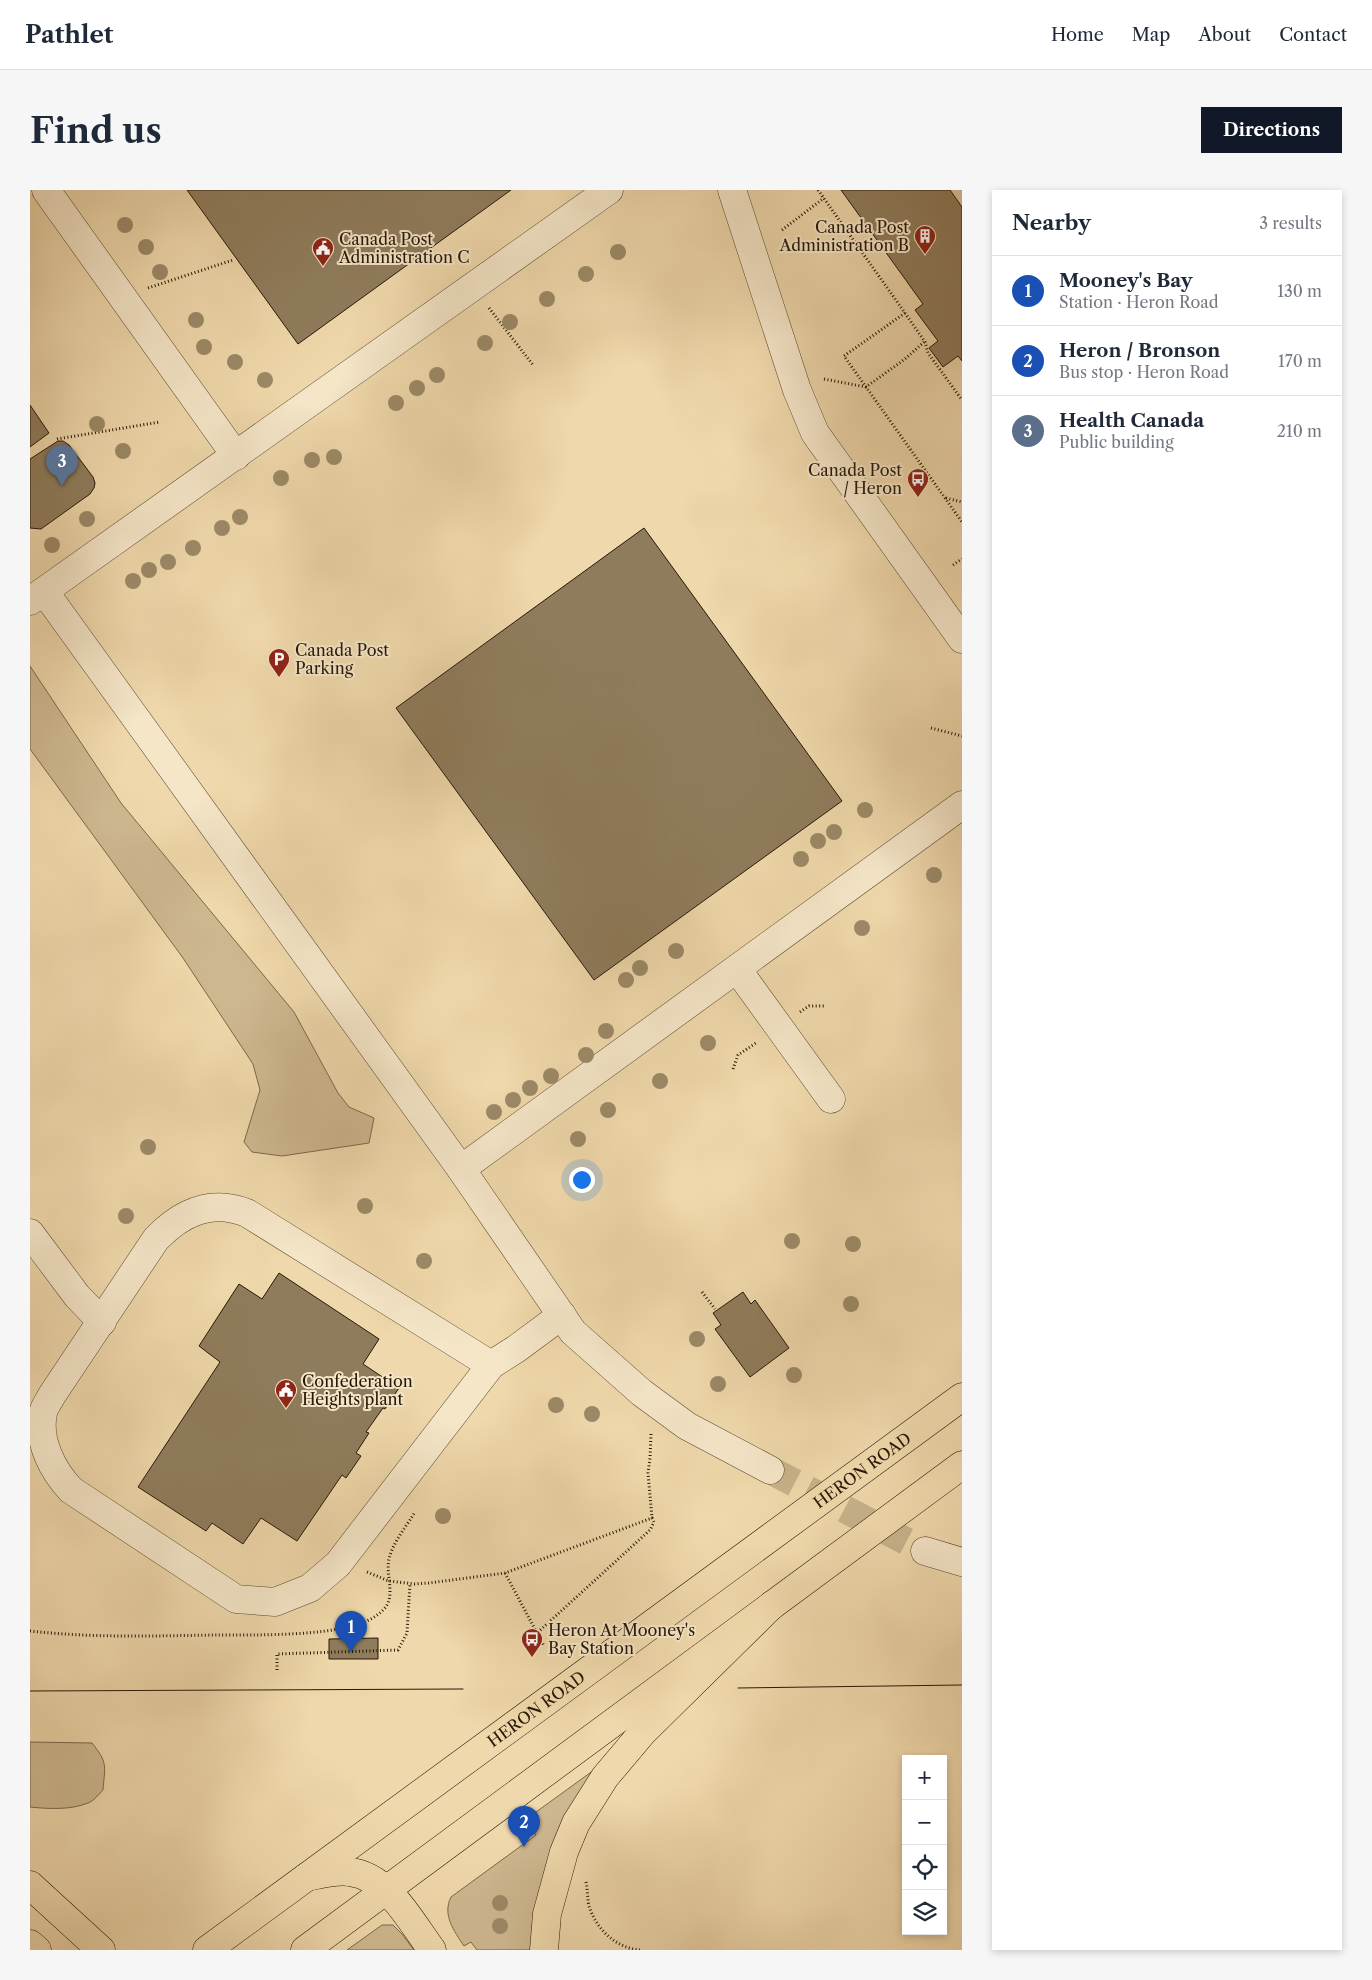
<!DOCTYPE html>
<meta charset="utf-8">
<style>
:root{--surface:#fff;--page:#f6f6f7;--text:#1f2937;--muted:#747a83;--line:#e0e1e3;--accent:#111827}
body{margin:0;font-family:"Libre Caslon Text",serif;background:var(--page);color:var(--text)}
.controls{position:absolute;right:15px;bottom:15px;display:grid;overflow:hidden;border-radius:0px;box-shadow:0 2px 8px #0003}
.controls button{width:45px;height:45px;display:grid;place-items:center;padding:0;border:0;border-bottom:1px solid var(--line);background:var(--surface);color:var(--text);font:25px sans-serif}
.you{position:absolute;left:551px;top:989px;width:18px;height:18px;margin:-12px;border:4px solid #fff;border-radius:50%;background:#1a73e8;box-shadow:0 0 0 8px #1a73e833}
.badge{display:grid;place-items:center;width:32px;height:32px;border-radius:50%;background:var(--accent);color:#fff;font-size:16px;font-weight:700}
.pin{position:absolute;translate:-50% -41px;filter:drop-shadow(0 1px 2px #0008)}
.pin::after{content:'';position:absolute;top:26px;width:18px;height:15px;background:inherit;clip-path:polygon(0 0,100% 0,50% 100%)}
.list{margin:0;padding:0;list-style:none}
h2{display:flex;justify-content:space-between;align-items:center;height:65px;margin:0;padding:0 20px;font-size:21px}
h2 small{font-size:16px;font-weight:400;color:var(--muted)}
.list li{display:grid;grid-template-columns:32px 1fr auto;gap:15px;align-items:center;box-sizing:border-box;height:70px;padding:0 20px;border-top:1px solid var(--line)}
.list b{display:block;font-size:19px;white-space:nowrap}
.list p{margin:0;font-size:16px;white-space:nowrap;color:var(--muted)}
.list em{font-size:16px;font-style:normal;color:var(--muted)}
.icon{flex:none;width:28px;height:28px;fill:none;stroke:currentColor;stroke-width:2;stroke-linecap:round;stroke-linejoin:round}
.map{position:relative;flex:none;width:932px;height:1760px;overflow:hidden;border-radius:0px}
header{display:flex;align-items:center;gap:30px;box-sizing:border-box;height:70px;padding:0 25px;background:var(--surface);border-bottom:1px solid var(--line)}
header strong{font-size:24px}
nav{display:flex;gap:28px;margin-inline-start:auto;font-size:18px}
.intro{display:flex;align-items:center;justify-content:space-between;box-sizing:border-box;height:120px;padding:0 30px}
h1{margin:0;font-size:35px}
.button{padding:12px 22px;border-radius:0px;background:var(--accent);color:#fff;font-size:18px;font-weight:700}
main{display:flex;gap:30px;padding:0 30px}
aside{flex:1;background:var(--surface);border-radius:0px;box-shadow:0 2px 8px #0003}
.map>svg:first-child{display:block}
.green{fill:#cdb78f;stroke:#7a684b}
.building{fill:#8f7c5c;stroke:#261807}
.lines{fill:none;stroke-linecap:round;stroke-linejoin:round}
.minor-tunnel{stroke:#c7b28a;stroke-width:28;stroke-dasharray:28 14;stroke-linecap:butt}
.minor-casing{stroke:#584830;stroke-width:29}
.major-casing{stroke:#261807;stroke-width:29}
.highway-casing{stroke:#261807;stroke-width:29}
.path{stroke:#261807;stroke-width:3;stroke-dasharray:1 2.5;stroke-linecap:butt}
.minor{stroke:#f5e6c8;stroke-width:28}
.major{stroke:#efd8ab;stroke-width:28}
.highway{stroke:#efd8ab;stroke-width:28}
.tram{stroke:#261807;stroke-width:1}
.tree{fill:#9c8967}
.labels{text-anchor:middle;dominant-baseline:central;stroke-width:4;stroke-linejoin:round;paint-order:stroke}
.poi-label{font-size:16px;fill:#261807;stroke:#f5e6c8;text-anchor:start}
.street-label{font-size:16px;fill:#261807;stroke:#f5e6c8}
</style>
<header>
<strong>Pathlet</strong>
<nav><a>Home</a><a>Map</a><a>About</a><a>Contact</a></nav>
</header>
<div class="intro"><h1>Find us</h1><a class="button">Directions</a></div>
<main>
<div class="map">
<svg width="932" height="1760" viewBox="0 0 932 1760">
<rect width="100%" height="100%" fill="#efd8ab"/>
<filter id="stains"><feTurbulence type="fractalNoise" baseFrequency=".004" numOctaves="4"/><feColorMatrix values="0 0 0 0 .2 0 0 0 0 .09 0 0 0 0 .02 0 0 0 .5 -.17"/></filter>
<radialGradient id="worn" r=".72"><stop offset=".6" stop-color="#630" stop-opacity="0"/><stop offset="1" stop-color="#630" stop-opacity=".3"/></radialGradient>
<g class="green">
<polygon points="0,476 91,613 264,822 308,903 319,917 344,928 339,953 252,966 222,962 214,952 230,900 223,874 153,768 0,559"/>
<path d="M0,1552L62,1553C78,1573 75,1575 73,1600C69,1604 64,1611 58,1613C41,1620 19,1619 0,1617Z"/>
<path d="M564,1580L508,1760H447L441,1752L434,1756C424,1741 412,1725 421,1707L506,1645L495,1630Z"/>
<polygon points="352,1735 363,1735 372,1744 384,1760 317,1760"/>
</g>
<g class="building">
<polygon points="157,0 481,0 268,154"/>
<polygon points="811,0 920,0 932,17 932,171 928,166 913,177 899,158 908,151 885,120 893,114"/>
<polygon points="0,215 19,243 0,257"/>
<polygon points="28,251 33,251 39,255 63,287 65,293 64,298 60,304 11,339 0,338 0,269"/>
<polygon points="614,338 812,611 564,790 366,518"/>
<polygon points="249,1083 349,1149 333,1174 369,1198 355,1219 353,1218 336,1242 339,1243 326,1263 331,1266 316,1288 312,1285 267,1351 231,1328 213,1354 182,1333 176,1341 108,1297 190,1172 169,1156 209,1094 232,1109"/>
<polygon points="713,1102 721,1114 725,1110 759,1158 720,1187 685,1139 691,1135 683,1123"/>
<polygon points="348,1448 348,1469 299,1469 299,1449"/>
</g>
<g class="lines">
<polyline class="minor-tunnel" points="740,1280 895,1361"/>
<g class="minor-casing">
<g id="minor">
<polyline points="16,0 206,266"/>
<polyline points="702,0 767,200 785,243 932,449"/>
<polyline points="14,401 431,979 543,1142 612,1203 657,1236 740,1280"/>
<polyline points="0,411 579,0"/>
<polyline points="707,779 801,909"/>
<polyline points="431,979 932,615"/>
<polyline points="0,1043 47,1106 72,1132"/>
<path d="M461,1175L217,1023C181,1009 152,1022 126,1049L22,1205C19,1211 14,1217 13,1223C7,1251 23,1281 41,1300L206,1409L245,1412L280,1398L308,1374L461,1175L486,1159L532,1125"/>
<polyline points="895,1361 932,1372"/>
</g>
</g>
<g class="major-casing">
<g id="major">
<path id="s1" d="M177,1760L932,1207"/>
<polyline points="275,1760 932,1275"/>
</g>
</g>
<g class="highway-casing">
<g id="highway">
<path d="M277,1687C291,1684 305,1680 320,1682C358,1686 381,1732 402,1760"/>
<polyline points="0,1695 71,1760"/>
<polyline points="0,1754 7,1760"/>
<polyline points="514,1760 517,1724 534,1662 546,1633 575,1587 613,1542 742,1415"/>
</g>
</g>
<g class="path">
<polyline points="788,0 875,123 895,152 898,163 932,210"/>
<polyline points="752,40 794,8"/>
<polyline points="118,98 203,70"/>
<polyline points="459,118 503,175"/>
<polyline points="875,123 814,166 932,332"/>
<polyline points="794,189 836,197 875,169 894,152"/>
<polyline points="27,249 130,232"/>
<polyline points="916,308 932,312"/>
<polyline points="923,375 932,369"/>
<polyline points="901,538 932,546"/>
<polyline points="770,822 779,816 795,816"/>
<polyline points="703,879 708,865 726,853"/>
<polyline points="672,1102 685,1119"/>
<polyline points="621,1244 620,1268 618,1283 622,1328"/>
<polyline points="337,1382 359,1391 385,1394 399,1393 475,1383 622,1328 624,1332 620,1340 507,1443 514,1456"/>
<polyline points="475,1383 507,1443"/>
<path d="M0,1441C62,1448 124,1446 186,1445C228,1445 287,1446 327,1435C335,1432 347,1427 353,1420C367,1407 355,1385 359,1369C363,1352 376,1337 385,1322"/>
<polyline points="247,1480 247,1464 368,1460 377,1443 380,1393"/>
<path d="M556,1692C558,1701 557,1711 560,1719C568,1741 587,1758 610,1760"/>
</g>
<use href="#minor" class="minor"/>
<use href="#major" class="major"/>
<use href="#highway" class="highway"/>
<g class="tram">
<polyline points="708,1498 932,1495"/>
<polyline points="0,1501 433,1499"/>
</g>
</g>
<g class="tree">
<circle cx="95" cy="35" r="8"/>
<circle cx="116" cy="57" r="8"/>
<circle cx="588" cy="62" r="8"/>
<circle cx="130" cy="82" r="8"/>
<circle cx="556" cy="84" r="8"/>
<circle cx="517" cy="109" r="8"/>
<circle cx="166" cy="130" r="8"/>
<circle cx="480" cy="132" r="8"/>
<circle cx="455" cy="153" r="8"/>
<circle cx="174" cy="157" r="8"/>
<circle cx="205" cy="172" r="8"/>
<circle cx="407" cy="185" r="8"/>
<circle cx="235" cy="190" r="8"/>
<circle cx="387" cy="198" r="8"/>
<circle cx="366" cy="213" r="8"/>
<circle cx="67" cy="234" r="8"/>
<circle cx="93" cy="261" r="8"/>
<circle cx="304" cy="267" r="8"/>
<circle cx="282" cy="270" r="8"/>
<circle cx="251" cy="288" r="8"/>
<circle cx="210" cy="327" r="8"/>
<circle cx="57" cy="329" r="8"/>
<circle cx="192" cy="338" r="8"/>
<circle cx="22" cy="355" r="8"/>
<circle cx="163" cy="358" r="8"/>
<circle cx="138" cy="372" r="8"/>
<circle cx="119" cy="380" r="8"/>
<circle cx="103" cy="391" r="8"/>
<circle cx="835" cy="620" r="8"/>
<circle cx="804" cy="642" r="8"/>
<circle cx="788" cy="651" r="8"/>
<circle cx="771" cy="669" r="8"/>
<circle cx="904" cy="685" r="8"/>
<circle cx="832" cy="738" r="8"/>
<circle cx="646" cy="761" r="8"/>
<circle cx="610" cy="778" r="8"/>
<circle cx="596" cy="790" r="8"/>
<circle cx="576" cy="841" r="8"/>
<circle cx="678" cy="853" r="8"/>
<circle cx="556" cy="865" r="8"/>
<circle cx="521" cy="886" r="8"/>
<circle cx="630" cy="891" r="8"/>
<circle cx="500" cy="898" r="8"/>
<circle cx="483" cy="910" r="8"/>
<circle cx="578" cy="920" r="8"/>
<circle cx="464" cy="922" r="8"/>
<circle cx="548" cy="949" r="8"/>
<circle cx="118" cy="957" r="8"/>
<circle cx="335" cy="1016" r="8"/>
<circle cx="96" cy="1026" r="8"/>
<circle cx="762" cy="1051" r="8"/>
<circle cx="823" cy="1054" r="8"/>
<circle cx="394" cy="1071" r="8"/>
<circle cx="821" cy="1114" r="8"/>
<circle cx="667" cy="1149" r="8"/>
<circle cx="764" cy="1185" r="8"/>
<circle cx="688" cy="1194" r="8"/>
<circle cx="526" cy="1215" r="8"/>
<circle cx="562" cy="1224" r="8"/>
<circle cx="413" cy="1326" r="8"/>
<circle cx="470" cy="1713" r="8"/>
<circle cx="470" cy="1736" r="8"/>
</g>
<defs>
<g id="building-pin" transform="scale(1.125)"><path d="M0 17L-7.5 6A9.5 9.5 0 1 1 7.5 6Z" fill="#8f2418" stroke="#f5e6c8"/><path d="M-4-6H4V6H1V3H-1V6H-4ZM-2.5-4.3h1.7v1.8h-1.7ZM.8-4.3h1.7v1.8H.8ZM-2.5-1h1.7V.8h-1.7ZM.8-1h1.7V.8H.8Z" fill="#fff"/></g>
<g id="civic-pin" transform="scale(1.125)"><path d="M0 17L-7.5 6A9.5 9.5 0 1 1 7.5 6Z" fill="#8f2418" stroke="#f5e6c8"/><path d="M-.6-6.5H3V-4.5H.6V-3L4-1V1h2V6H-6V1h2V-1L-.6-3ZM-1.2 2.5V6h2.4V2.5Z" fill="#fff"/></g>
<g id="bus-pin" transform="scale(1.125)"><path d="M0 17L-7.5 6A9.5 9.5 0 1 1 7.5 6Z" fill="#8f2418" stroke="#f5e6c8"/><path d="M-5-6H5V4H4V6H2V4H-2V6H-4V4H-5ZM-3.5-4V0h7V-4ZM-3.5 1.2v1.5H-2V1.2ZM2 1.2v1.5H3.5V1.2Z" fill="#fff"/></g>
<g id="parking-pin" transform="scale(1.125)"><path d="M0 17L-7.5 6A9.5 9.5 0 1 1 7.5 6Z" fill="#8f2418" stroke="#f5e6c8"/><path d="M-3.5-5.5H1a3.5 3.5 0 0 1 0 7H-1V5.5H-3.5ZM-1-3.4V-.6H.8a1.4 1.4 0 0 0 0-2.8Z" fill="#fff"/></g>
</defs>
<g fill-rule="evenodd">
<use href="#building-pin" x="895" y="46"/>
<use href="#civic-pin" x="293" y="58"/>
<use href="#bus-pin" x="888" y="289"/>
<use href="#parking-pin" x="249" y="469"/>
<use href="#civic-pin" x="256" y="1200"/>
<use href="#bus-pin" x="502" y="1449"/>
</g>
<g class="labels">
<g class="poi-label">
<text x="879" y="37" text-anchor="end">Canada Post<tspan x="879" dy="18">Administration B</tspan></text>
<text x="309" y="49">Canada Post<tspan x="309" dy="18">Administration C</tspan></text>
<text x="872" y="280" text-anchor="end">Canada Post<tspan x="872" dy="18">/ Heron</tspan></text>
<text x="265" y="460">Canada Post<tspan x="265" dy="18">Parking</tspan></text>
<text x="272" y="1191">Confederation<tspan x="272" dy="18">Heights plant</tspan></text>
<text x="518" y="1440">Heron At Mooney's<tspan x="518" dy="18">Bay Station</tspan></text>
</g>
<g class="street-label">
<text stroke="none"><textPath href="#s1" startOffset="812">HERON ROAD</textPath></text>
<text stroke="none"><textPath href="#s1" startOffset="408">HERON ROAD</textPath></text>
</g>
</g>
<rect width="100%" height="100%" filter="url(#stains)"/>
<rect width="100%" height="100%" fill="url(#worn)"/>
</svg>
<div class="controls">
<button>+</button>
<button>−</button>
<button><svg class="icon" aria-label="locate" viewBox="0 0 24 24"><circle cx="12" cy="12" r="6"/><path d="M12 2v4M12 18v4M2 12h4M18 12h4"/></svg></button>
<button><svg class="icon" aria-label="layers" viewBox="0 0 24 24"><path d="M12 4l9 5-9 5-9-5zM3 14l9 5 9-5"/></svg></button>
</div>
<div class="you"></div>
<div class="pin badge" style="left:321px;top:1462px;background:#1a4fb4">1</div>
<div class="pin badge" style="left:494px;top:1657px;background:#1a4fb4">2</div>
<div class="pin badge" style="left:32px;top:296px;background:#5c6f8a">3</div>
</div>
<aside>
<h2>Nearby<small>3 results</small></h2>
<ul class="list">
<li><span class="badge" style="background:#1a4fb4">1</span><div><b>Mooney's Bay</b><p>Station · Heron Road</p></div><em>130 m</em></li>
<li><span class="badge" style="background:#1a4fb4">2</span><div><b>Heron / Bronson</b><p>Bus stop · Heron Road</p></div><em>170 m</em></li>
<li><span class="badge" style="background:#5c6f8a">3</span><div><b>Health Canada</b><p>Public building</p></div><em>210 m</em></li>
</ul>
</aside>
</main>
